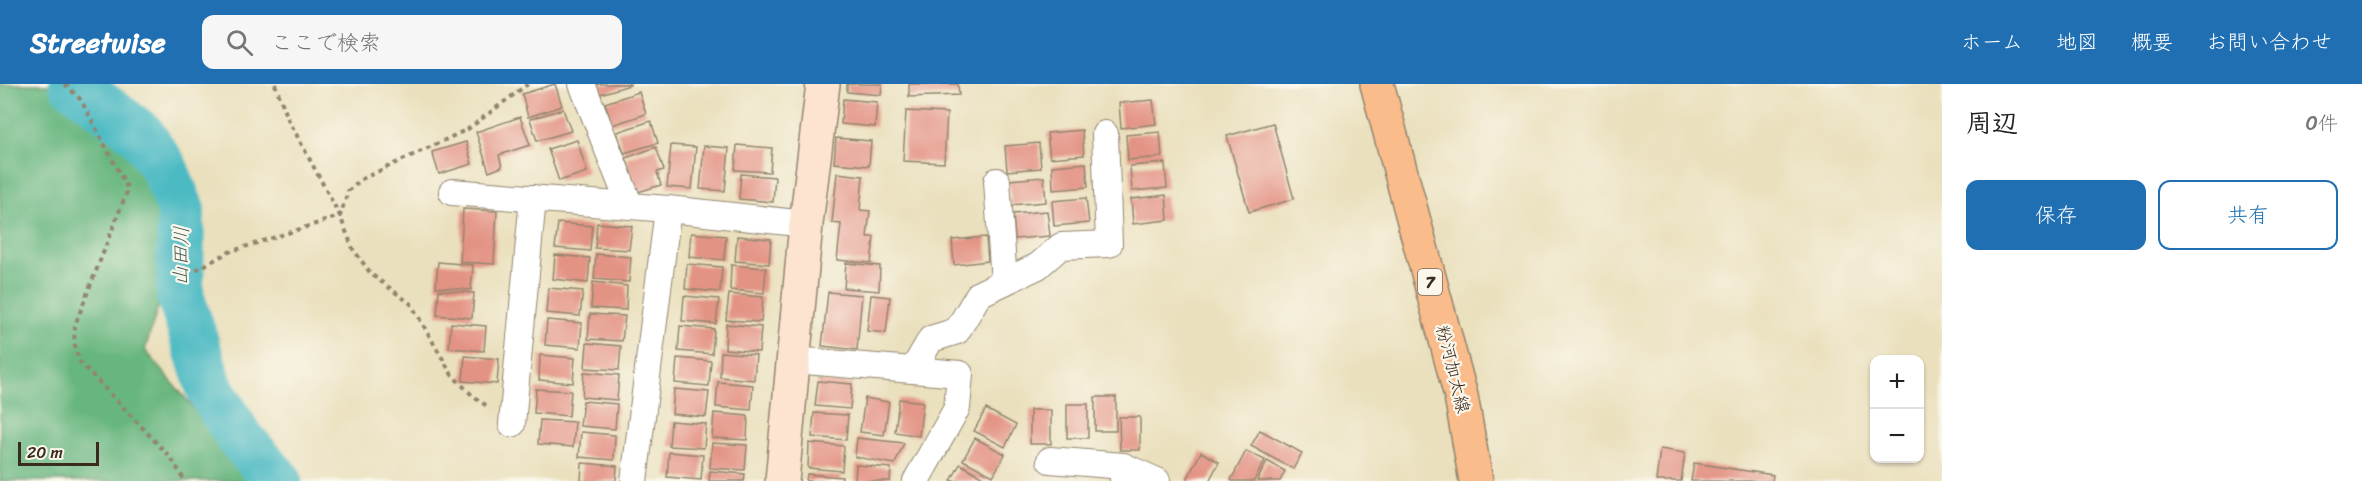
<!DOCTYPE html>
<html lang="ja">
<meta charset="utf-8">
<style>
:root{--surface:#fff;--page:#f6f6f6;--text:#222;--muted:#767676;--line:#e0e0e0;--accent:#1f6fb2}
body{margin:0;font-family:Sriracha,"Klee One",sans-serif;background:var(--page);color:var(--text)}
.controls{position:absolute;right:18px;bottom:18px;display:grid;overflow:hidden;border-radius:12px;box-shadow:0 2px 4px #0004}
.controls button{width:54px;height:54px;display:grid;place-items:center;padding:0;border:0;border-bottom:2px solid var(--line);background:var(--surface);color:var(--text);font:30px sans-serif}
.scale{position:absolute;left:18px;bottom:15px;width:81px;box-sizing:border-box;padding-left:6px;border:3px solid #3b2a1e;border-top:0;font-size:16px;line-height:21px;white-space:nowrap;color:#3b2a1e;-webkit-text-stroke:4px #fbf7ec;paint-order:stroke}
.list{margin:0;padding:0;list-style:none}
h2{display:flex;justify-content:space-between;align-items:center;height:78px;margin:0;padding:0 24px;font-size:26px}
h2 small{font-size:20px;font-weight:400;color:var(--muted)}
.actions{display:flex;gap:12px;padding:18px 24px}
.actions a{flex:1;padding:14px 0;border:2px solid var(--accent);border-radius:12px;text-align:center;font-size:21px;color:var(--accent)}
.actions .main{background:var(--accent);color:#fff}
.icon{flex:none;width:33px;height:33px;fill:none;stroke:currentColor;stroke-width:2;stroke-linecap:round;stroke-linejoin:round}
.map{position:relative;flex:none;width:1942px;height:397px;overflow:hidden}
header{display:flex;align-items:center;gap:36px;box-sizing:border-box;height:84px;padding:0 30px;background:var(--accent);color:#fff}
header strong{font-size:28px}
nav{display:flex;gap:33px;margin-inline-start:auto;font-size:21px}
.search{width:420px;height:54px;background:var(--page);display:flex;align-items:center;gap:15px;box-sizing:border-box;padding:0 21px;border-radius:12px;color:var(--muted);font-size:22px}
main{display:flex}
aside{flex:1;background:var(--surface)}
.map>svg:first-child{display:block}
.forest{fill:#68b67f;stroke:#52704e;stroke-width:1.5}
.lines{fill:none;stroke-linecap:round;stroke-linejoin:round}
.river{stroke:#4bbac3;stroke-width:48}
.building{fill:#e39384}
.street-casing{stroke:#92856e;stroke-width:28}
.secondary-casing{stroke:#92856e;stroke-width:36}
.primary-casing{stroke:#92856e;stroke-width:36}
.path{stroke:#92856e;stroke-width:4;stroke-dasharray:4.5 4.5;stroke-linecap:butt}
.street{stroke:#fff;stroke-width:26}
.secondary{stroke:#fde4d1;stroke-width:33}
.primary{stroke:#fabc8b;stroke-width:33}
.labels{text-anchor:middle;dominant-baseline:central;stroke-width:4.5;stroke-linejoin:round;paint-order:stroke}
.shield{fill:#fbf7ec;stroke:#75685c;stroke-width:1.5}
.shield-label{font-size:16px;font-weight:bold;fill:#3b2a1e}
.street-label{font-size:18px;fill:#3b2a1e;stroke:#fbf7ec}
.water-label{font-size:20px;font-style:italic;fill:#415c58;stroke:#fbf7ec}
</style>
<header>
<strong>Streetwise</strong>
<div class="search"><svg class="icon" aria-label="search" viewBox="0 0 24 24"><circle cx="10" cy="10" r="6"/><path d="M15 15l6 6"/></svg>ここで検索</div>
<nav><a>ホーム</a><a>地図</a><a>概要</a><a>お問い合わせ</a></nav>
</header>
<main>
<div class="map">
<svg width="1942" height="397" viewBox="0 0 1942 397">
<rect width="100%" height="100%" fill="#fbf7ec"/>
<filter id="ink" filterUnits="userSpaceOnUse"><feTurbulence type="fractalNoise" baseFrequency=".0167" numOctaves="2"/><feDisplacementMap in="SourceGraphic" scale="12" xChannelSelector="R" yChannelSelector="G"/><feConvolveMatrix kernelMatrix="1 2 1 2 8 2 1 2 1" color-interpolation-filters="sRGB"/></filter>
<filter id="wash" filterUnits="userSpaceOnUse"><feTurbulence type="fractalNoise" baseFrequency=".008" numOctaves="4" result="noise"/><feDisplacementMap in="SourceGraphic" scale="24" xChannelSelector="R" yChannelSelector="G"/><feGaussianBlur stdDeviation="1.35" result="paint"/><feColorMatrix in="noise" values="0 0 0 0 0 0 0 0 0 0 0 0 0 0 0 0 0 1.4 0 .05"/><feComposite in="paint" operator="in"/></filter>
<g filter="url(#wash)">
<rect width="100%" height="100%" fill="#eae0bd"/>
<polygon class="forest" points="0,0 58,0 117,37 161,97 173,173 145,266 255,397 0,397"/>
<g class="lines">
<polyline class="river" points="73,0 141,50 164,84 181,126 180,211 210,305 239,353 278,397"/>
</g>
<g id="blocks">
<g class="building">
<polygon points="555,0 562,22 528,33 522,10"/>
<polygon points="593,0 630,0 630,1 597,11"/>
<polygon points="847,0 882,0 881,11 847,8"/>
<polygon points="909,0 958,0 959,11 909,13"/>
<polygon points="639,8 646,30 612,41 605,19"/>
<polygon points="843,15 877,18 875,43 841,40"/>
<polygon points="1153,16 1156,40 1121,44 1119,19"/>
<polygon points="563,25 571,47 537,57 530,35"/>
<polygon points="906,27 947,29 944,79 903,77"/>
<polygon points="520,33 530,61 499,71 502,83 489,88 476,48"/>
<polygon points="651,37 658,59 624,69 617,48"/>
<polygon points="1273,39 1294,115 1249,128 1227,52"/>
<polygon points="1082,46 1084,71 1050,74 1047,49"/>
<polygon points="1160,48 1162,73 1128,76 1126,51"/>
<polygon points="836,54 871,57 869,82 834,79"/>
<polygon points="577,56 587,88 559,97 548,65"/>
<polygon points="466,58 472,80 439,90 432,68"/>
<polygon points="1039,59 1041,84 1007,87 1005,62"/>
<polygon points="671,61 696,63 692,105 667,103"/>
<polygon points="737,61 772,64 770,88 735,86"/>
<polygon points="704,62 729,64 725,107 700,105"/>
<polygon points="656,63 664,86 657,88 661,101 638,108 626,74"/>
<polygon points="1086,79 1088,103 1053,106 1052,82"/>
<polygon points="1165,79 1167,104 1132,107 1130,82"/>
<polygon points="837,89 863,92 860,126 870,127 867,153 874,153 871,179 837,176 841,140 832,139"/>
<polygon points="741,90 775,93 773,118 739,115"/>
<polygon points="1044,93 1046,118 1011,121 1009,96"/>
<polygon points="1166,111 1168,136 1133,140 1131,115"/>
<polygon points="1086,114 1089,139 1054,142 1052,117"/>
<polygon points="463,125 497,127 494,180 460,178"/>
<polygon points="1047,127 1050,152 1015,155 1013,130"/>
<polygon points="558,139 592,142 590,167 555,164"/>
<polygon points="597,139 632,142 629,166 595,164"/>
<polygon points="691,149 726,152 724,176 689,173"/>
<polygon points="737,152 771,155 769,180 735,177"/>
<polygon points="986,153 988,177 954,181 952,156"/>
<polygon points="596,170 631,173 629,198 594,195"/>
<polygon points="555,171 590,174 588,199 553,195"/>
<polygon points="438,178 473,181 471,206 436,203"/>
<polygon points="846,179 880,182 879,207 844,204"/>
<polygon points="687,180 722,183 720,208 685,205"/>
<polygon points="731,181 766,184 764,209 730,206"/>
<polygon points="593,198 627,202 626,226 591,224"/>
<polygon points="548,204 583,207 580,232 546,229"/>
<polygon points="439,206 474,209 472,234 437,231"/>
<polygon points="828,208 862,211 857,266 822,262"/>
<polygon points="729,210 763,213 761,238 726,236"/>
<polygon points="871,211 890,213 886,249 867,247"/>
<polygon points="684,212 719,215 716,240 682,237"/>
<polygon points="590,230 625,232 622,257 588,255"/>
<polygon points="547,236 582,239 580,264 545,261"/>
<polygon points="451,239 486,242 484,267 449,264"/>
<polygon points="726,240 761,243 759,268 725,265"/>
<polygon points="680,242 714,245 712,270 678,267"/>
<polygon points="587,259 621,262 619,286 585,284"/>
<polygon points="721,268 756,271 754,296 720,293"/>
<polygon points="540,271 575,274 573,299 539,296"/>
<polygon points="465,272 499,275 497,300 463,297"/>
<polygon points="677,274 711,277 709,302 675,299"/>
<polygon points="584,288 619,291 617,316 582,313"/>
<polygon points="818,297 852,300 850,325 815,322"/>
<polygon points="718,298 753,301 751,326 716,323"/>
<polygon points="536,305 571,307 569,332 534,329"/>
<polygon points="674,305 709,308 706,333 672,330"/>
<rect x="1095" y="313" width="21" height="34"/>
<polygon points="865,314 889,318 884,351 860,348"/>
<polygon points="899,315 923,318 919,352 895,348"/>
<polygon points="583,317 617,320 615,345 580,342"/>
<rect x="1067" y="320" width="21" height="34"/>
<polygon points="986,325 1016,341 1005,363 974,347"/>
<rect x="1030" y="326" width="21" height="34"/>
<polygon points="714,329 748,332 747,356 712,354"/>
<polygon points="814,329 848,331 846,356 812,353"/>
<polygon points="1119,333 1140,333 1140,366 1120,366"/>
<polygon points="540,336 575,338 573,363 538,360"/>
<polygon points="671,337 706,340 704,364 669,362"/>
<polygon points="1260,346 1302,369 1293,385 1251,362"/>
<polygon points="581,348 615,351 614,376 579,373"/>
<polygon points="857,354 904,359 895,380 855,373"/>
<polygon points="975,354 1005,370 993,392 963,376"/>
<polygon points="712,359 747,361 745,386 710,384"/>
<polygon points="809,359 844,362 842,387 808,384"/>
<polygon points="1660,365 1685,369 1681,397 1656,397"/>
<polygon points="1246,367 1265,376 1254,397 1232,397 1231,396"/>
<polygon points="669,368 703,371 701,396 667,393"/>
<polygon points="1201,368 1219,378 1209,397 1186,397"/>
<polygon points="1267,377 1285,387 1280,397 1257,397"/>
<polygon points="582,379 617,382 616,397 581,397"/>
<polygon points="1694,379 1773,391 1772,397 1691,397"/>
<polygon points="960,380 990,397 951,397"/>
<polygon points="856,381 891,384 890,397 855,397"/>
<polygon points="710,387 745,390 744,397 709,397"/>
<polygon points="807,390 842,393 841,397 806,397"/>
</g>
</g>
</g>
<g filter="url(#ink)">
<use href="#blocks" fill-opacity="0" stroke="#92856e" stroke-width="1.5"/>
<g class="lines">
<g class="street-casing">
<g id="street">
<polyline points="582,0 630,122"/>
<polyline points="997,97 1004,198"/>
<polyline points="452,108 668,125 806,140"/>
<polyline points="793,276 960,290 957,324 916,397"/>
<polyline points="913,286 931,255 957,247 979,210 1038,182 1061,162 1109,160 1105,50"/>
<polyline points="512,340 533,114"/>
<polyline points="1050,376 1123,382"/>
<polyline points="634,397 668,125"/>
<polyline points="1123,397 1123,382 1157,397"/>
</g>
</g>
<g class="secondary-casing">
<polyline id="secondary" points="782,397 806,140 823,0"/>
</g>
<g class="primary-casing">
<polyline id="primary" points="1377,0 1461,312 1476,397"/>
</g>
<g class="path">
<polyline points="65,0 81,16 128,105 75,241 74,258 79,277 171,374 185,397"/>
<polyline points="275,0 288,35 340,132 353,165 371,190 411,220 452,291 474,313 487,322"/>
<polyline points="196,186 229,168 340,132 348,107 362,95 468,45 528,0"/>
</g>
<use href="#street" class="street"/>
<use href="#secondary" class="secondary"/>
<use href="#primary" class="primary"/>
</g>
</g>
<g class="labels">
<rect class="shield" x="1418" y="185" width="24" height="26" rx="4.5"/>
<g class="shield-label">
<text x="1430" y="198">7</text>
</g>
<g class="street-label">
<text transform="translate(1453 285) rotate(76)">粉河加太線</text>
</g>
<g class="water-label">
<text transform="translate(181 172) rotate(-89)">山田川</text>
</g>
</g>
</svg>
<div class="controls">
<button>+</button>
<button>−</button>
</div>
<div class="scale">20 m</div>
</div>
<aside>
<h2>周辺<small>0件</small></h2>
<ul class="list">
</ul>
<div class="actions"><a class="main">保存</a><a>共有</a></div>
</aside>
</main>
